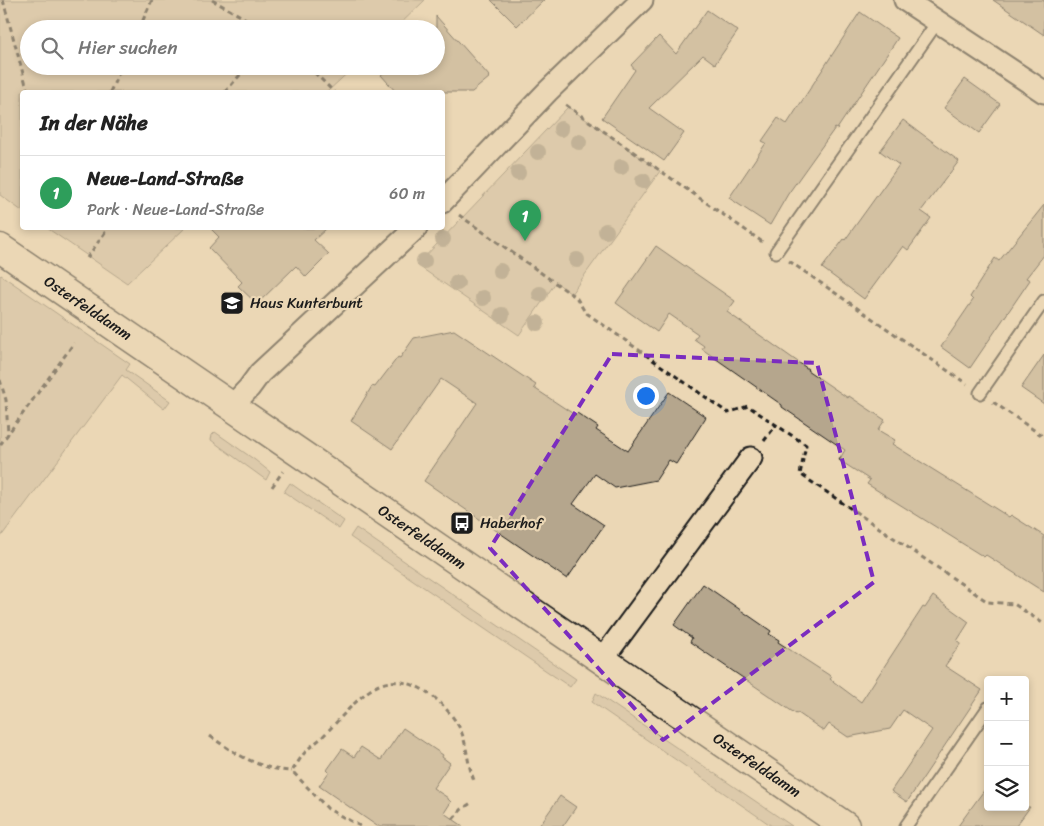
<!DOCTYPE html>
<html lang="de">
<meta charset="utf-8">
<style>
:root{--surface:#fff;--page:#f6f6f6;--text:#222;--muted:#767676;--line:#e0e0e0;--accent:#1c1c1c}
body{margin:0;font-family:Sriracha,sans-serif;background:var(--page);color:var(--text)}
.controls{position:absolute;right:15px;bottom:15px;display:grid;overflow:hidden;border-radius:5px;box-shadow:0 2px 8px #0003}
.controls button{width:45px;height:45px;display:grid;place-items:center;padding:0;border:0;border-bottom:1px solid var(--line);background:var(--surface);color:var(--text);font:25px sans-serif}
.you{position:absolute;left:645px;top:395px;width:18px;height:18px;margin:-12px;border:4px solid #fff;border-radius:50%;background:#1a73e8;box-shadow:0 0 0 8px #1a73e833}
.badge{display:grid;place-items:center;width:32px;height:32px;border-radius:50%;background:var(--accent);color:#fff;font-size:16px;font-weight:700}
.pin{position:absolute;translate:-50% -41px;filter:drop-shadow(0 1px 2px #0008)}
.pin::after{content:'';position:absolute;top:26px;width:18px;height:15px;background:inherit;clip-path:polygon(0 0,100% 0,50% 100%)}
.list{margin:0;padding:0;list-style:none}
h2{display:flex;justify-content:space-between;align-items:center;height:65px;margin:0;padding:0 20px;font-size:21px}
h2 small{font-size:16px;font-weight:400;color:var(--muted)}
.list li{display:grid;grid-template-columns:32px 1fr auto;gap:15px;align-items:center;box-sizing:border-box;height:75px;padding:0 20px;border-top:1px solid var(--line)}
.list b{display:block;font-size:19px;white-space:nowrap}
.list p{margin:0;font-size:16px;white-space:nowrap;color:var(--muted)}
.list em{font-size:16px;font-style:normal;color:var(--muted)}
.icon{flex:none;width:28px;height:28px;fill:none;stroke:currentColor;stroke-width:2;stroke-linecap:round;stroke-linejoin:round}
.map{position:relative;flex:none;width:1044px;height:826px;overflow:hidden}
.search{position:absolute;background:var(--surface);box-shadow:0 2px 8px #0003;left:20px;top:20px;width:425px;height:55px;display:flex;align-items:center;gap:12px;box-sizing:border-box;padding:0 18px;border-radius:28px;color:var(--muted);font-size:19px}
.panel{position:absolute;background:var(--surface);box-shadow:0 2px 8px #0003;left:20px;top:90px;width:425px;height:140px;border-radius:5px}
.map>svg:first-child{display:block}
.green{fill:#cdbb9f;stroke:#746c5e}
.building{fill:#b5a68d;stroke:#1c1c1c}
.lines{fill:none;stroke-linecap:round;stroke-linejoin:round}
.lane-casing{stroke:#1c1c1c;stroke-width:15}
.street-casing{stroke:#1c1c1c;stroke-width:25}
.secondary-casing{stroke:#1c1c1c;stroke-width:31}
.path{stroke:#1c1c1c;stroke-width:3;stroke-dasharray:5 4;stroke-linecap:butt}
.lane{stroke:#ebd7b5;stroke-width:11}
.street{stroke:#ebd7b5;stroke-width:21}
.secondary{stroke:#ebd7b5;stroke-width:28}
.tree{fill:#918673}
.marked{fill:none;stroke:#7b2cbf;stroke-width:4;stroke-dasharray:10 6;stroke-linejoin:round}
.labels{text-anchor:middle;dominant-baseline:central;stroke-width:4.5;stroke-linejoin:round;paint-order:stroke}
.poi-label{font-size:15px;fill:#1c1c1c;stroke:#ebd7b5;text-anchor:start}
.street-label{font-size:15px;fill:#1c1c1c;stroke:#ebd7b5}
</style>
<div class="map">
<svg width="1044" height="826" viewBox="0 0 1044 826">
<rect width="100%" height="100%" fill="#ebd7b5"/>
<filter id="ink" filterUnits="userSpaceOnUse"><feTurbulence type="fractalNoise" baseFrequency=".02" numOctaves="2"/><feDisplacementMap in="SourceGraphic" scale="10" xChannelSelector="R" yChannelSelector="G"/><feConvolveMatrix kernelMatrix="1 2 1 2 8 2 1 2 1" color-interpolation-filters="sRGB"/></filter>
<g filter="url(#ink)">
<g class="green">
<polygon points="0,0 425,0 395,29 29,29 29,66 355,66 327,92 22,92 22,211 0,195"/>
<polygon points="568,107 660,171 571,294 556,282 519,335 417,265"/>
<polygon points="47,228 185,228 127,283"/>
<polygon points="1,275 130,364 126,370 170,401 164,409 122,375 0,538 0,276"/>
<polygon points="215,432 255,460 270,472 266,480 211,440 212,435"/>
<polygon points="290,483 344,521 339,529 284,492"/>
<polygon points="356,528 576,679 570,687 350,537"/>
<polygon points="596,693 792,826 772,826 592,702"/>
</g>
<g class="building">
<polygon points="491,0 544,0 517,26"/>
<polygon points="993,0 1044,0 1044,35"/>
<polygon points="707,10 738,31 715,64 703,55 649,108 684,133 664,161 602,118 635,70 631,65 659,36 676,54"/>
<polygon points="860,12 898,38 837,129 835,128 788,194 770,225 729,198 766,143 762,141 778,118 787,124"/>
<polygon points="436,16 490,77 472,92 396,92 381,75 391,66 436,66"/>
<polygon points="965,79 1000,104 979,133 944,108"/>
<polygon points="903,120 959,161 921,211 931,218 908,250 903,246 864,299 822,268 844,239 845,240 899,165 880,151"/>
<polygon points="1044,205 1044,255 1026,278 1030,280 970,368 941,347 973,300 970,297 995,258 999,261"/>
<polygon points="210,228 327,228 314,240 329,254 306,277 296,266 257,304 238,286 242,282 209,248 219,237"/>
<polygon points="656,246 735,301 727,312 808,369 807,370 848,398 849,396 885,420 878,430 895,440 892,444 1009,517 1011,515 1044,536 1044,592 986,555 984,557 867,484 870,480 839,460 845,450 782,407 782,405 702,349 704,346 694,339 698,334 669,314 657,332 616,303"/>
<polygon points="454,330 536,385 534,388 575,415 577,413 598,427 596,430 628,451 669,392 706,417 676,464 669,460 656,480 615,488 595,474 573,504 604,525 567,579 424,481 477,403 441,379 392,449 351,421 372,386 375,387 398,357 400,358 414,338"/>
<polygon points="1044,355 1044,404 1021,388"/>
<polygon points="703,584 771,631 769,634 779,640 778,642 832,677 830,679 861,702 923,607 925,608 933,596 969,622 957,641 961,643 945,666 982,690 907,802 891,791 932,730 903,710 890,729 848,737 829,724 824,731 798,713 796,714 690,642 692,638 674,625"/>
<polygon points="403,728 443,755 442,757 450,763 433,788 448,798 448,799 451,802 444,813 463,826 377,826 319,786 329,772 327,770 342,749 354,757 361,747 381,760"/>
<polygon points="988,785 988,807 1030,807 1016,826 958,826"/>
<polygon points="560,796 576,807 563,826 539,826"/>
</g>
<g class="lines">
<g class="lane-casing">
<g id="lane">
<polyline points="776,252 938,21"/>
<polyline points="980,393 1044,301"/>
<polyline points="906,826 988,708"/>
</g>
</g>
<g class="street-casing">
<g id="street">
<polyline points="905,0 1044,92"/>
<polyline points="442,202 547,92 642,0"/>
<polyline points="232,406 249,388 260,373 416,228"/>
<polyline points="602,660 751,458"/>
</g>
</g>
<g class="secondary-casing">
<polyline id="secondary" points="0,248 845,826"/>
</g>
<g class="path">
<polyline points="3,0 28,92"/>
<polyline points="212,0 264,29"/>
<polyline points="139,29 152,0"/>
<polyline points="308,66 334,92"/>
<polyline points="110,92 122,66"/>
<polyline points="225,92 246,68 250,66"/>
<polyline points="566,105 764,243"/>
<polyline points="459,215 571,294 576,297 585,312 728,413 748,406 806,445 800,474 988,602 1014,604 1044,624"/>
<polyline points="87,258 108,228"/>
<polyline points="789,261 967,384"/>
<polyline points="0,380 6,400 8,434"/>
<polyline points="993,402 1044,437"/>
<polyline points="764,441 776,425"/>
<polyline points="0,445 74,343"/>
<polyline points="272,487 283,471"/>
<path d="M210,736C235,754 261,770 292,771"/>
<polyline points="453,819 462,809 471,803"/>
<path d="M360,826L328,809L292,771C297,764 302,755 308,749C315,743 322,738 328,731C341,718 362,692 379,685C410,672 443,700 458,725C468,742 466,762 474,780"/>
</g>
<use href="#lane" class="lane"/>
<use href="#street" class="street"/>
<use href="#secondary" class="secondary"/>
</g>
<g class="tree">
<circle cx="561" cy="129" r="8"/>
<circle cx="579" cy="142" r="8"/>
<circle cx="538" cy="152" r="8"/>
<circle cx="621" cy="167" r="8"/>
<circle cx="518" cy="173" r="8"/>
<circle cx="643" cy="181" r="8"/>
<circle cx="606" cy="231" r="8"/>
<circle cx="443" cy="239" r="8"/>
<circle cx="577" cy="260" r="8"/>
<circle cx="424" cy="261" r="8"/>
<circle cx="500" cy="271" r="8"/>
<circle cx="457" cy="283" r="8"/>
<circle cx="540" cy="294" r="8"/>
<circle cx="483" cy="298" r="8"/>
<circle cx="502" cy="315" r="8"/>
<circle cx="537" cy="323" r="8"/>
</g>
</g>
<path d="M0 0H1044V826H0ZM612,354L817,363L874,582L663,740L490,548Z" fill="#ebd7b5" fill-opacity=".55" fill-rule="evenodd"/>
<path class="marked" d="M612,354L817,363L874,582L663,740L490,548Z"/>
<defs>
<g id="school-square" transform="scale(1.25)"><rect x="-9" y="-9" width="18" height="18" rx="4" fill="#1c1c1c" stroke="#ebd7b5"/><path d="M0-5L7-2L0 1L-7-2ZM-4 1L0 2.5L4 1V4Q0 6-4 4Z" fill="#fff"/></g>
<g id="bus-square" transform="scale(1.25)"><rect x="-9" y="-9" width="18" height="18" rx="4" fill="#1c1c1c" stroke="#ebd7b5"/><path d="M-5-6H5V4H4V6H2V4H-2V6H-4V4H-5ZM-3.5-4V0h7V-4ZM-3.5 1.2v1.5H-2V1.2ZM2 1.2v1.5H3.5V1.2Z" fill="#fff"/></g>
</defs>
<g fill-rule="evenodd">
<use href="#school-square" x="232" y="303"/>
<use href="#bus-square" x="462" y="523"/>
</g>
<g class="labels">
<g class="poi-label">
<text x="250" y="303">Haus Kunterbunt</text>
<text x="480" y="523">Haberhof</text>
</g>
<g class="street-label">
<text transform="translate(88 308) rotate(34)">Osterfelddamm</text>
<text transform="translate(422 537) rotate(34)">Osterfelddamm</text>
<text transform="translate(757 765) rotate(34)">Osterfelddamm</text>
</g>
</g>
</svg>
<div class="controls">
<button>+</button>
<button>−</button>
<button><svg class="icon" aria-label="layers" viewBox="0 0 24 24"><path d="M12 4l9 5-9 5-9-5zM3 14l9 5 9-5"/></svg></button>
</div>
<div class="you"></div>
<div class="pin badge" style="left:525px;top:241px;background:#2e9e5b">1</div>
<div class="search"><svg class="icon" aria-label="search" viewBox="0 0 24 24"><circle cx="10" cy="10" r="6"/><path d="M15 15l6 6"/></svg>Hier suchen</div>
<section class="panel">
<h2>In der Nähe<small></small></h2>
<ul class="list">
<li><span class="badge" style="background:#2e9e5b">1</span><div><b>Neue-Land-Straße</b><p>Park · Neue-Land-Straße</p></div><em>60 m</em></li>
</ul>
</section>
</div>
